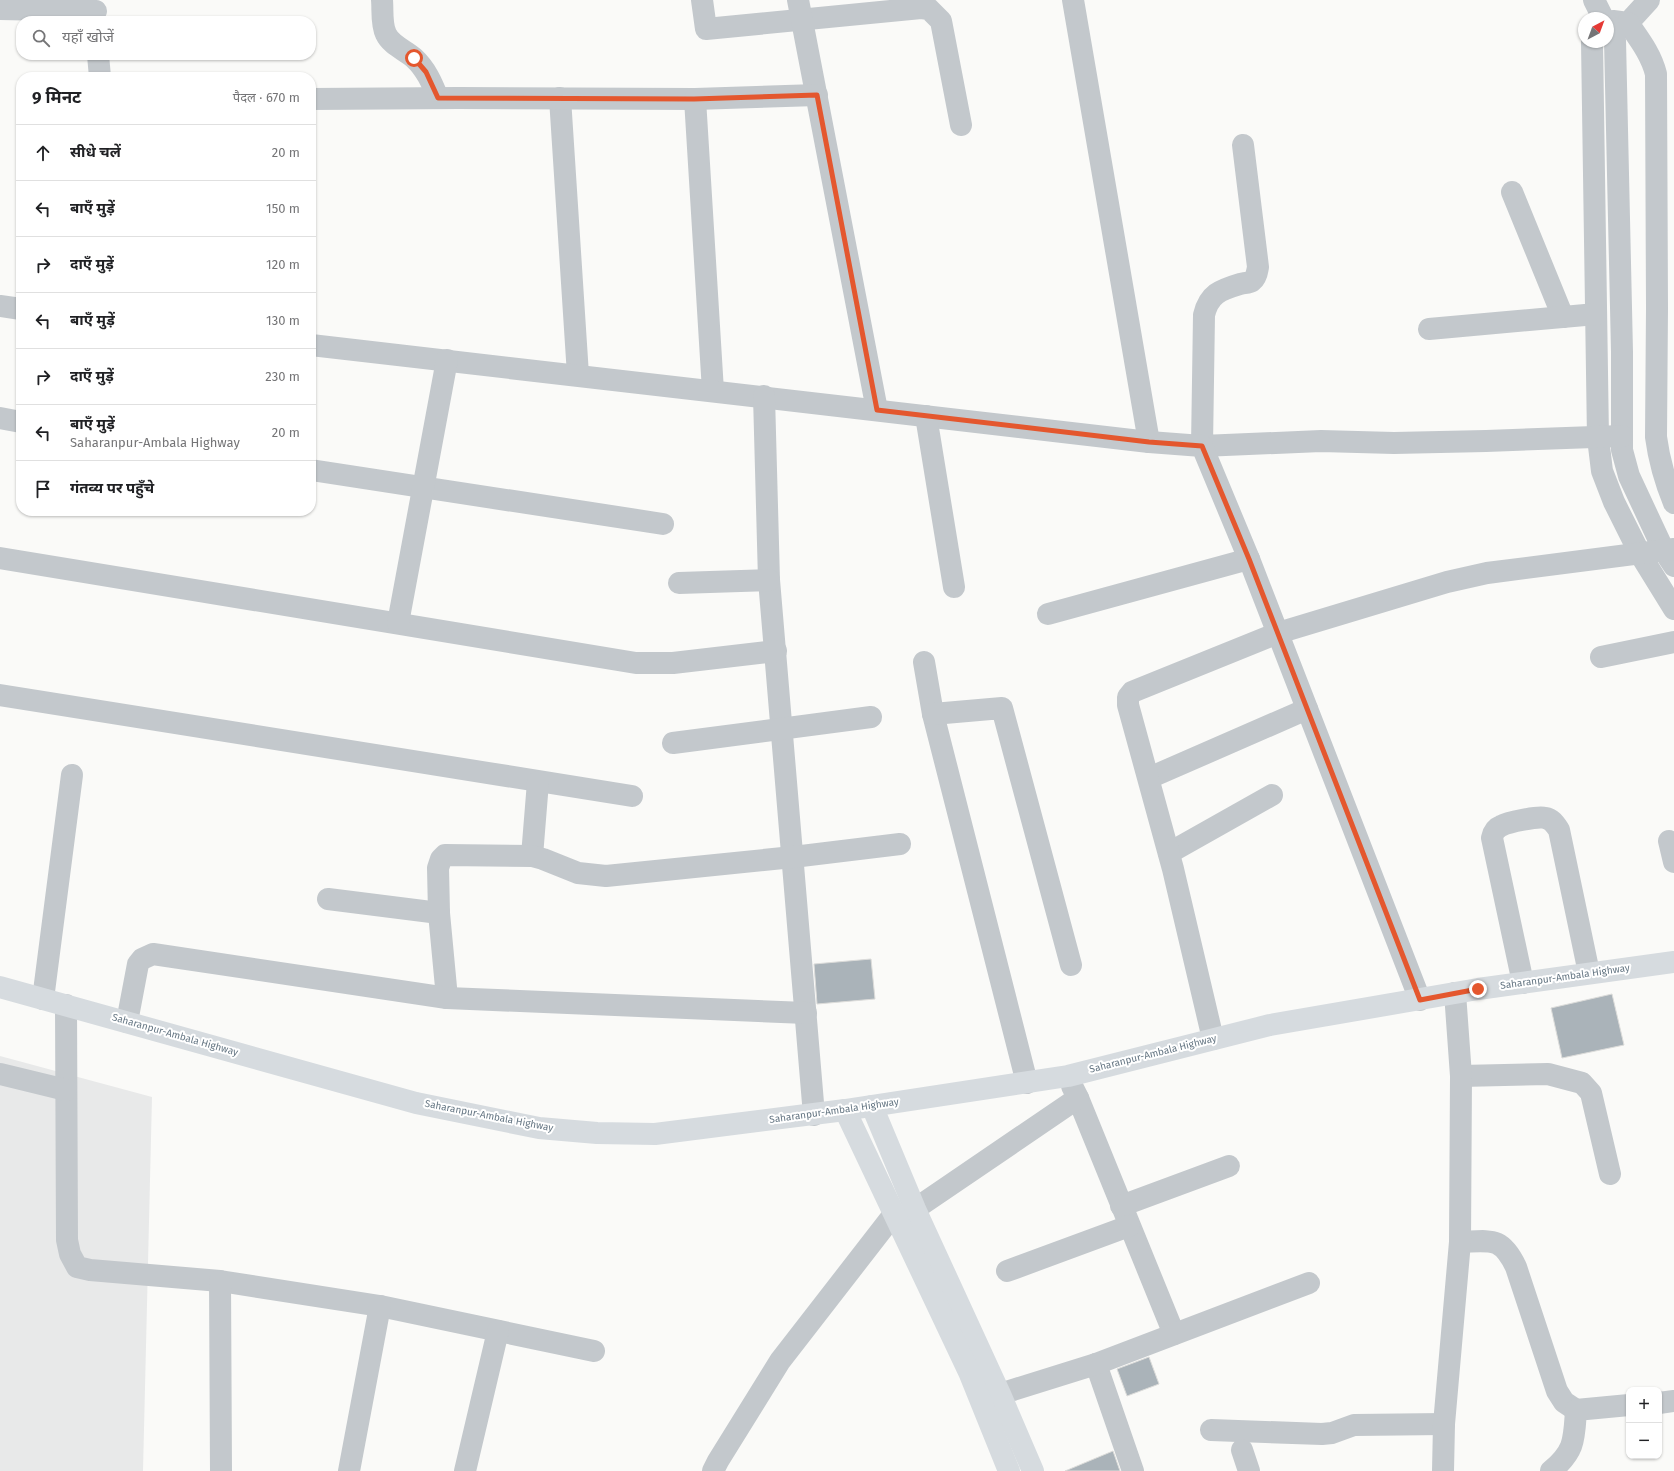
<!DOCTYPE html>
<html lang="hi">
<meta charset="utf-8">
<style>
:root{--surface:#fff;--page:#f2f2f2;--text:#202124;--muted:#757577;--line:#e0e0e0}
body{margin:0;font-family:"Fira Sans","Noto Sans Devanagari",sans-serif;background:var(--page);color:var(--text)}
.controls{position:absolute;right:12px;bottom:12px;display:grid;overflow:hidden;border-radius:8px;box-shadow:0 1px 3px #0004}
.controls button{width:36px;height:36px;display:grid;place-items:center;padding:0;border:0;border-bottom:1px solid var(--line);background:var(--surface);color:var(--text);font:20px sans-serif}
.compass{position:absolute;left:1578px;top:12px;width:36px;height:36px;border-radius:50%;background:var(--surface);box-shadow:0 1px 3px #0004;rotate:41deg}
.stop{position:absolute;width:12px;height:12px;margin:-9px;border:3px solid #e4572e;border-radius:50%;background:#fff}
.stop.end{background:#e4572e;border-color:#fff;box-shadow:0 1px 4px #0008}
.list{margin:0;padding:0;list-style:none}
h2{display:flex;justify-content:space-between;align-items:center;height:52px;margin:0;padding:0 16px;font-size:17px}
h2 small{font-size:13px;font-weight:400;color:var(--muted)}
.list li{display:grid;grid-template-columns:26px 1fr auto;gap:12px;align-items:center;box-sizing:border-box;height:56px;padding:0 16px;border-top:1px solid var(--line)}
.list b{display:block;font-size:15px;white-space:nowrap}
.list p{margin:0;font-size:13px;white-space:nowrap;color:var(--muted)}
.list em{font-size:13px;font-style:normal;color:var(--muted)}
.icon{flex:none;width:22px;height:22px;fill:none;stroke:currentColor;stroke-width:2;stroke-linecap:round;stroke-linejoin:round}
.map{position:relative;flex:none;width:1674px;height:1471px;overflow:hidden}
.search{position:absolute;background:var(--surface);box-shadow:0 1px 3px #0004;left:16px;top:16px;width:300px;height:44px;display:flex;align-items:center;gap:10px;box-sizing:border-box;padding:0 14px;border-radius:16px;color:var(--muted);font-size:15px}
.panel{position:absolute;background:var(--surface);box-shadow:0 1px 3px #0004;left:16px;top:72px;width:300px;height:444px;border-radius:16px}
.map>svg:first-child{display:block}
.built{fill:#e8e9e9}
.building{fill:#aab3b9;stroke:#dcdcda}
.lines{fill:none;stroke-linecap:round;stroke-linejoin:round}
.minor{stroke:#c3c8cc;stroke-width:22}
.major{stroke:#d6dbdf;stroke-width:22}
.route{stroke:#e4572e;stroke-width:5}
.labels{text-anchor:middle;dominant-baseline:central;stroke-width:4;stroke-linejoin:round;paint-order:stroke}
.street-label{font-size:10px;fill:#657683;stroke:#fff}
</style>
<div class="map">
<svg width="1674" height="1471" viewBox="0 0 1674 1471">
<rect width="100%" height="100%" fill="#fafaf8"/>
<polygon class="built" points="0,1056 152,1097 143,1471 0,1471"/>
<g class="building">
<polygon points="871,959 875,999 817,1004 814,964"/>
<polygon points="1612,994 1624,1045 1562,1058 1551,1008"/>
<polygon points="1149,1357 1159,1384 1127,1396 1117,1369"/>
<polygon points="1113,1451 1120,1471 1065,1471"/>
</g>
<g class="lines">
<g class="minor">
<path d="M382,0C383,10 381,24 386,34C391,45 405,50 414,58C426,69 432,83 438,98"/>
<polyline points="702,0 706,29 921,8 929,9 941,21 961,125"/>
<polyline points="798,0 877,410"/>
<polyline points="1073,0 1149,442"/>
<polyline points="1594,0 1603,18"/>
<polyline points="0,9 96,11"/>
<polyline points="1613,21 1628,23 1649,0"/>
<path d="M1628,23C1639,39 1651,54 1656,74L1657,308L1656,437C1659,460 1665,481 1674,503"/>
<polyline points="1608,25 1615,40 1622,352 1622,450 1629,476 1664,551 1674,566"/>
<polyline points="1592,42 1598,438 1602,471 1614,502 1640,554 1674,609"/>
<polyline points="98,55 100,77"/>
<polyline points="560,98 578,375"/>
<polyline points="311,99 458,98 695,99 817,95"/>
<polyline points="695,99 713,391"/>
<path d="M1243,145L1258,267C1257,272 1257,277 1252,281C1249,283 1243,283 1240,284C1220,290 1209,294 1204,315L1202,446L1321,441L1394,443L1486,441L1622,436"/>
<polyline points="1512,192 1563,317"/>
<polyline points="0,306 21,309"/>
<polyline points="1429,329 1596,314"/>
<polyline points="311,345 1149,442 1202,446 1249,559 1420,1000"/>
<polyline points="764,396 769,580 814,1115"/>
<polyline points="926,416 954,587"/>
<polyline points="0,418 21,422"/>
<polyline points="311,470 663,524"/>
<polyline points="0,558 636,663 673,663 776,651"/>
<polyline points="679,583 769,580"/>
<polyline points="1048,614 1249,559"/>
<polyline points="398,623 447,360"/>
<polyline points="1601,657 1674,642"/>
<polyline points="924,662 933,714 1027,1083"/>
<polyline points="0,695 632,796"/>
<polyline points="933,714 1002,708 1071,965"/>
<polyline points="673,743 871,717"/>
<polyline points="1149,778 1307,709"/>
<polyline points="1669,841 1674,862"/>
<polyline points="1169,853 1272,795"/>
<polyline points="532,856 538,782"/>
<polyline points="328,899 439,913"/>
<path d="M1523,983L1492,838C1493,833 1496,828 1501,826C1508,822 1538,816 1545,818C1552,819 1555,824 1559,830L1589,973"/>
<polyline points="447,998 439,913 438,868 441,859 445,855 532,856 543,859 578,873 606,876 793,857 900,844"/>
<polyline points="43,999 72,775"/>
<polyline points="66,1005 67,1240 70,1254 77,1267 90,1270 220,1281 380,1306 594,1351"/>
<polyline points="127,1022 138,964 142,959 153,954 447,998 806,1013"/>
<polyline points="1213,1039 1173,869 1128,705 1128,697 1132,692 1278,633 1447,582 1487,573 1674,549"/>
<polyline points="0,1074 66,1090"/>
<polyline points="1461,1076 1548,1074 1582,1083 1591,1093 1610,1174"/>
<polyline points="1078,1098 1174,1334"/>
<polyline points="1121,1206 1229,1166"/>
<polyline points="915,1209 1078,1098 1072,1086"/>
<path d="M1460,1242C1491,1241 1501,1236 1516,1267L1557,1391L1564,1402L1576,1410"/>
<polyline points="1007,1271 1129,1226"/>
<polyline points="220,1281 221,1471"/>
<polyline points="1096,1364 1133,1471"/>
<polyline points="1000,1394 1096,1364 1309,1283"/>
<polyline points="1659,1403 1674,1401"/>
<polyline points="1211,1430 1322,1434 1332,1433 1354,1425 1444,1424"/>
<polyline points="1242,1450 1249,1471"/>
<polyline points="349,1471 380,1306"/>
<polyline points="465,1471 498,1331"/>
<polyline points="713,1471 718,1461 780,1361 894,1214"/>
<polyline points="1443,1471 1444,1424 1460,1242 1461,1076 1455,993"/>
<path d="M1551,1471C1575,1451 1574,1440 1576,1410L1629,1405"/>
</g>
<g class="major">
<polyline points="0,987 416,1103 539,1128 597,1133 655,1134 845,1110 1068,1076 1270,1025 1478,989 1674,962"/>
<polyline points="872,1106 915,1209 1000,1394 1033,1471"/>
<polyline points="845,1110 969,1372 1009,1471"/>
</g>
</g>
<g class="lines">
<polyline class="route" points="414,58 426,72 438,98 694,99 817,95 877,410 1149,442 1202,446 1249,559 1420,1000 1478,989"/>
</g>
<g class="labels">
<g class="street-label">
<text transform="translate(1565 977) rotate(-8)">Saharanpur-Ambala Highway</text>
<text transform="translate(175 1035) rotate(16)">Saharanpur-Ambala Highway</text>
<text transform="translate(1153 1054) rotate(-14)">Saharanpur-Ambala Highway</text>
<text transform="translate(834 1111) rotate(-8)">Saharanpur-Ambala Highway</text>
<text transform="translate(489 1116) rotate(11)">Saharanpur-Ambala Highway</text>
</g>
</g>
</svg>
<div class="controls">
<button>+</button>
<button>−</button>
</div>
<svg class="compass" viewBox="-18 -18 36 36"><path d="M0-13l5 13h-10z" fill="#e53935"/><path d="M0 13l5-13h-10z" fill="#757577"/></svg>
<div class="stop" style="left:414px;top:58px"></div>
<div class="stop end" style="left:1478px;top:989px"></div>
<div class="search"><svg class="icon" aria-label="search" viewBox="0 0 24 24"><circle cx="10" cy="10" r="6"/><path d="M15 15l6 6"/></svg>यहाँ खोजें</div>
<section class="panel">
<h2>9 मिनट<small>पैदल · 670 m</small></h2>
<ul class="list">
<li><svg class="icon" aria-label="ahead" viewBox="0 0 24 24"><path d="M12 20V5M6 11l6-6 6 6"/></svg><div><b>सीधे चलें</b></div><em>20 m</em></li>
<li><svg class="icon" aria-label="left" viewBox="0 0 24 24"><path d="M17 20v-9H6M10 6l-5 5 5 5"/></svg><div><b>बाएँ मुड़ें</b></div><em>150 m</em></li>
<li><svg class="icon" aria-label="right" viewBox="0 0 24 24"><path d="M7 20v-9h11M14 6l5 5-5 5"/></svg><div><b>दाएँ मुड़ें</b></div><em>120 m</em></li>
<li><svg class="icon" aria-label="left" viewBox="0 0 24 24"><path d="M17 20v-9H6M10 6l-5 5 5 5"/></svg><div><b>बाएँ मुड़ें</b></div><em>130 m</em></li>
<li><svg class="icon" aria-label="right" viewBox="0 0 24 24"><path d="M7 20v-9h11M14 6l5 5-5 5"/></svg><div><b>दाएँ मुड़ें</b></div><em>230 m</em></li>
<li><svg class="icon" aria-label="left" viewBox="0 0 24 24"><path d="M17 20v-9H6M10 6l-5 5 5 5"/></svg><div><b>बाएँ मुड़ें</b><p>Saharanpur-Ambala Highway</p></div><em>20 m</em></li>
<li><svg class="icon" aria-label="arrive" viewBox="0 0 24 24"><path d="M6 21V4h12l-3 4 3 4H6"/></svg><div><b>गंतव्य पर पहुँचे</b></div></li>
</ul>
</section>
</div>
